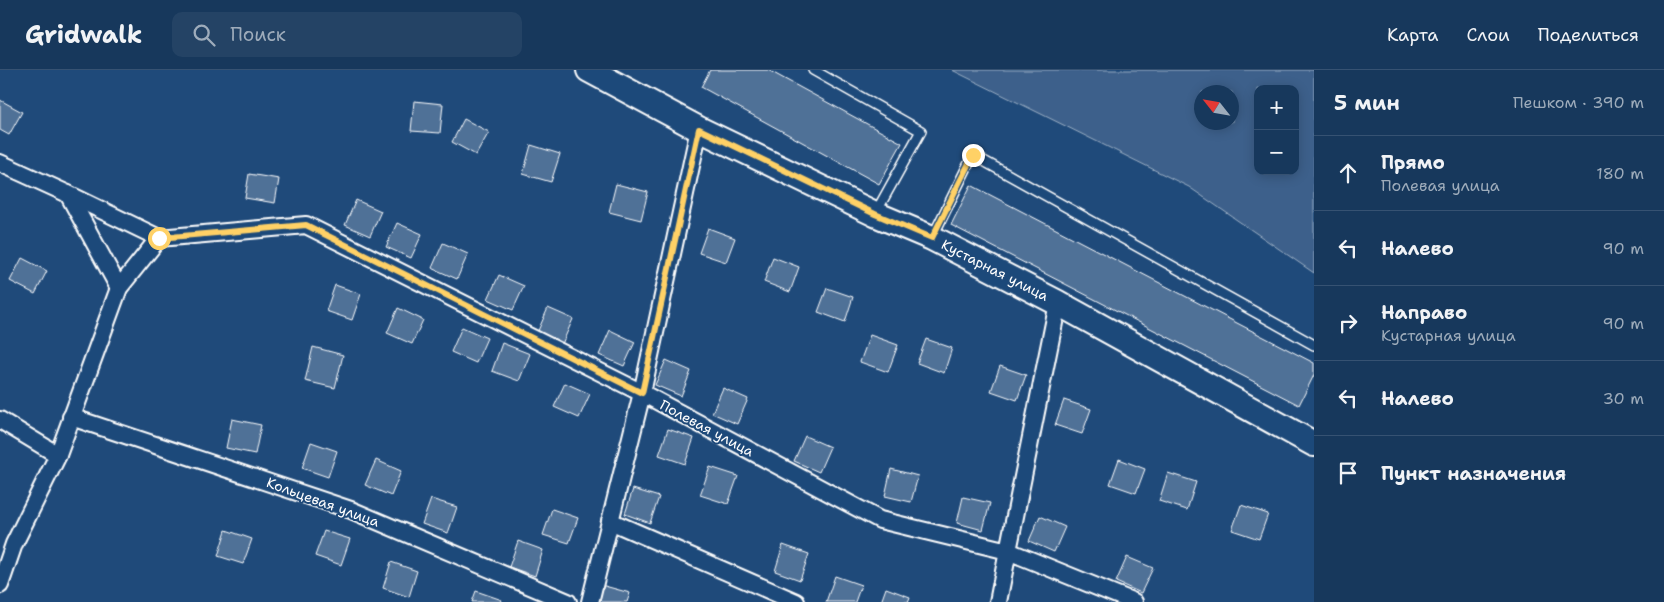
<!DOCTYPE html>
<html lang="ru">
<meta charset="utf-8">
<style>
:root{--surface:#17385c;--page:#244365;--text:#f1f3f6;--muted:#9eacbb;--line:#365272}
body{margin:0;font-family:"Shantell Sans",sans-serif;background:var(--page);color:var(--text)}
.controls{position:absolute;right:15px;top:15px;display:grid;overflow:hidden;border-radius:10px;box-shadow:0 2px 12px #0003}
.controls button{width:45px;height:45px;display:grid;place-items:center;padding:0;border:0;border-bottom:1px solid var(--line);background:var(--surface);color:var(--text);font:25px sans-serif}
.compass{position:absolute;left:1194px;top:15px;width:45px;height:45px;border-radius:50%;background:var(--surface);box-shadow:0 2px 12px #0003;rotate:301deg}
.stop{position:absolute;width:15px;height:15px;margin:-11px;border:4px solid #ffd166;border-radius:50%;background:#fff}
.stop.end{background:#ffd166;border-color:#fff;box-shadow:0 1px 5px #0008}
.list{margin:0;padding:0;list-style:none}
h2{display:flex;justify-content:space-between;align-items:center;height:65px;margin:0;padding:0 20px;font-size:21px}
h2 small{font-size:16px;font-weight:400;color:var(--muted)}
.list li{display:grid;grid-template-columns:32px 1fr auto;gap:15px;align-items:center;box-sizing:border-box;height:75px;padding:0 20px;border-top:1px solid var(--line)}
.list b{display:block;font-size:19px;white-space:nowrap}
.list p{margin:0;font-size:16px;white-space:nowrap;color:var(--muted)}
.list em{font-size:16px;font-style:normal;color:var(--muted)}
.icon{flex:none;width:28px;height:28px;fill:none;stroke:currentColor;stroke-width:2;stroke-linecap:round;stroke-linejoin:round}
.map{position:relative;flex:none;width:1314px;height:532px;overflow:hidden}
header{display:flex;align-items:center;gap:30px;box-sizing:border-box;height:70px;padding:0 25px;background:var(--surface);border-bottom:1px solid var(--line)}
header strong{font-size:24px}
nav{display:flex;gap:28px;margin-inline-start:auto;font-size:18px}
.search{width:350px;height:45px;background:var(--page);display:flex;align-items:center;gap:12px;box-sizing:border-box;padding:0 18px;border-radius:10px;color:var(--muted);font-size:19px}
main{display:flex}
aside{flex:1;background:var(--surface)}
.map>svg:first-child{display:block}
.green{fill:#3c618b;stroke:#9eb0c5;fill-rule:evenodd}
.building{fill:#507197;stroke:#fff}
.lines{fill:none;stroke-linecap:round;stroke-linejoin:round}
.service-casing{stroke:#fff;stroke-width:12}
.minor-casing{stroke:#fff;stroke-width:20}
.secondary-casing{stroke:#fff;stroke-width:28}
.service{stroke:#1f4a7a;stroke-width:9}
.minor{stroke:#1f4a7a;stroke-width:16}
.secondary{stroke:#1f4a7a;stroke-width:24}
.route{stroke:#ffd166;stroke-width:6}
.labels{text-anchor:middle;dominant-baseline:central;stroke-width:4;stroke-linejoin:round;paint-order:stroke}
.street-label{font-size:14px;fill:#fff;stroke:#1f4a7a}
</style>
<header>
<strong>Gridwalk</strong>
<div class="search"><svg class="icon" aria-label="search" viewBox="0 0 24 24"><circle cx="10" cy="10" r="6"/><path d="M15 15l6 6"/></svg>Поиск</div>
<nav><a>Карта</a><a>Слои</a><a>Поделиться</a></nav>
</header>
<main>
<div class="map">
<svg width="1314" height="532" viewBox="0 0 1314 532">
<rect width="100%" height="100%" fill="#1f4a7a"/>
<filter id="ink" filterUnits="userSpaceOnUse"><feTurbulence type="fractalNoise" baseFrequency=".02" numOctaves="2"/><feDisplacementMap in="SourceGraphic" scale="10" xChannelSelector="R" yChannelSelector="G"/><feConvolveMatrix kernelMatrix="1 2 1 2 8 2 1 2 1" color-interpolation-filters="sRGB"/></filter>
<g filter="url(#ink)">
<path class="green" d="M952,0H1314V203L1189,117ZM1258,19H1295V101H1258ZM1202,22H1232V52H1202Z"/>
<g class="building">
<polygon points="710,0 768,0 902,73 879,114 701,17"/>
<polygon points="0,30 22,42 9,65 0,60"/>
<polygon points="414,31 443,34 440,63 411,61"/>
<polygon points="464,49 489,62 476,85 452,72"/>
<polygon points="531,75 560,84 551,112 523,104"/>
<polygon points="249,104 279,109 275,133 245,128"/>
<polygon points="616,114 648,122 641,150 609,142"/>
<polygon points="971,115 1314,293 1314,305 1299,335 951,155"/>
<polygon points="356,130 381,141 370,166 345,155"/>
<polygon points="397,153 422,164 411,188 386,177"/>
<polygon points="708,158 735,168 726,192 699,183"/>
<polygon points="443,173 468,184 457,209 432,198"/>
<polygon points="773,187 799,197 790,222 764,212"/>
<polygon points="22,188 47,201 35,224 10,211"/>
<polygon points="499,205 524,216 513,240 488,229"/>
<polygon points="335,215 361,224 352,250 326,241"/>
<polygon points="827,218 853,227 845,252 818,242"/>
<polygon points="398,238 423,250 412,274 387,263"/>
<polygon points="548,238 573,249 562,274 537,263"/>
<polygon points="462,257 487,268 476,293 451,282"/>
<polygon points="610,260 635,272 624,296 599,285"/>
<polygon points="870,265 898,275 888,302 860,292"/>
<polygon points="926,269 952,278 944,303 917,293"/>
<polygon points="502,273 530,284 519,311 492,301"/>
<polygon points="313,277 343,285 335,318 305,311"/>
<polygon points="666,290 691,301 681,326 655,315"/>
<polygon points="1000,296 1026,305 1017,330 991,321"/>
<polygon points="565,313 590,324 579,348 554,337"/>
<polygon points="723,318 748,329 737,354 712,343"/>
<polygon points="1064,330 1091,339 1082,364 1055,355"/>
<polygon points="232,349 261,355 255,384 226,378"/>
<polygon points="668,359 694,368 685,394 659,385"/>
<polygon points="805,366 830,377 819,402 794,391"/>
<polygon points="311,372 337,381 328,407 302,398"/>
<polygon points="1119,389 1145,399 1136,423 1110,414"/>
<polygon points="376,390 401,401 391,426 365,415"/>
<polygon points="710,397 738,406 728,434 700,425"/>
<polygon points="891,399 918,406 911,432 885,426"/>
<polygon points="1168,403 1196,412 1187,440 1159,431"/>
<polygon points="633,419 659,427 650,453 625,444"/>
<polygon points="963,427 990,433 983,460 957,453"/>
<polygon points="431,429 457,437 448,463 422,454"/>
<polygon points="1241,435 1268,444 1259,469 1232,460"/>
<polygon points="552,439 578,448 569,473 543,465"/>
<polygon points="1040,446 1065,457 1054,482 1029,471"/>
<polygon points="226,460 252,469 243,494 218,486"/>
<polygon points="324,461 350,469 341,495 315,486"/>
<polygon points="518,471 543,480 535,506 509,497"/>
<polygon points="783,475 809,484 800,510 775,501"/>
<polygon points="1127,487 1153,498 1141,523 1116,512"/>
<polygon points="391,492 417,501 409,527 383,518"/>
<polygon points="835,506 861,515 855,532 826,532"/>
<polygon points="601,515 630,523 627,532 597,532"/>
<polygon points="886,518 910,527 908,532 881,532"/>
<polygon points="476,521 502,530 501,532 472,532"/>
</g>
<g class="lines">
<g class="service-casing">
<g id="service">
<polyline points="813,0 921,61 875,144"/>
<polyline points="932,168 973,85 1314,275"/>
</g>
</g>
<g class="minor-casing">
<g id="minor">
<polyline points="0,93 68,124 159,168"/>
<polyline points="68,124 119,218"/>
<polyline points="159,168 306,155 642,323 880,450 1008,481 1058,233"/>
<polyline points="71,347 351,440 568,532"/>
<polyline points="0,350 58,385"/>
<polyline points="610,451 796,532"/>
<polyline points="0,515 14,474 58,385 119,218 159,168"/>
<polyline points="590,532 642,323 699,59"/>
<polyline points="998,532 1008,481 1134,532"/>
</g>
</g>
<g class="secondary-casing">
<polyline id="secondary" points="589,0 699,59 875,144 932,168 1058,233 1314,374"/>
</g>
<use href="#service" class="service"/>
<use href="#minor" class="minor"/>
<use href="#secondary" class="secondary"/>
</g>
</g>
<g class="lines" filter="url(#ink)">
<polyline class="route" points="159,168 306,155 642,323 699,59 875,144 932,168 973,85"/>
</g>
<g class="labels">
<g class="street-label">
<text transform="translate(995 200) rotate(27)">Кустарная улица</text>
<text transform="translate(707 358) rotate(28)">Полевая улица</text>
<text transform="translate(323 432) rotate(20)">Кольцевая улица</text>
</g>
</g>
</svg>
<div class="controls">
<button>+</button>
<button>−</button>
</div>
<svg class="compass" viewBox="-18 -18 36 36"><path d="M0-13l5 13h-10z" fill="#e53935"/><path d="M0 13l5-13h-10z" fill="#9eacbb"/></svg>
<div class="stop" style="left:159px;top:168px"></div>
<div class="stop end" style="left:973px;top:85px"></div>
</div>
<aside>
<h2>5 мин<small>Пешком · 390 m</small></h2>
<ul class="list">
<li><svg class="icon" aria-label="ahead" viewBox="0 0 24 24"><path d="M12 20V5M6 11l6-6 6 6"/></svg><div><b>Прямо</b><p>Полевая улица</p></div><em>180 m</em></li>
<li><svg class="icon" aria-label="left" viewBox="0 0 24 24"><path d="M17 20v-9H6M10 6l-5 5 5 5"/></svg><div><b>Налево</b></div><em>90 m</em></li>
<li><svg class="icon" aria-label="right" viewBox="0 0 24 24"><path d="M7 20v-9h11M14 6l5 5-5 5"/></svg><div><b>Направо</b><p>Кустарная улица</p></div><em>90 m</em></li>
<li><svg class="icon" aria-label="left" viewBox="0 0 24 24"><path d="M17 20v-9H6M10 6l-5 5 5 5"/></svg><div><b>Налево</b></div><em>30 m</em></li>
<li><svg class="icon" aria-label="arrive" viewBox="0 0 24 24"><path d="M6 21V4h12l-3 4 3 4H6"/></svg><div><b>Пункт назначения</b></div></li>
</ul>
</aside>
</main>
